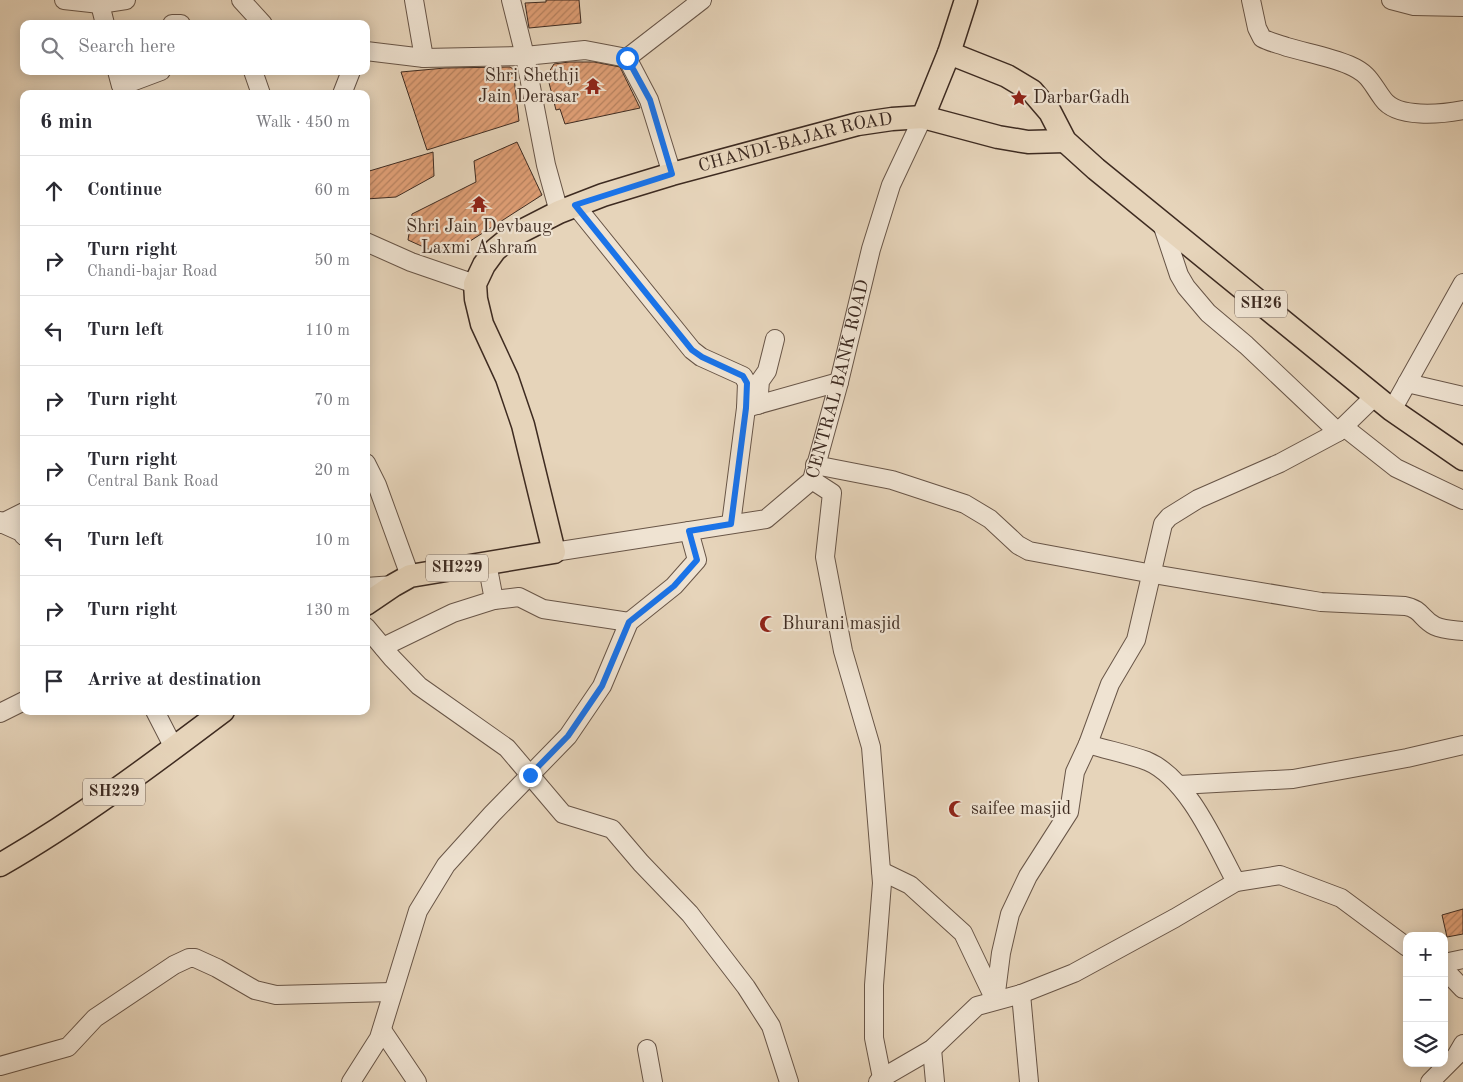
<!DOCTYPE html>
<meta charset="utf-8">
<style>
:root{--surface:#fff;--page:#f2f2f3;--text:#2b2b33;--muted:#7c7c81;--line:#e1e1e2}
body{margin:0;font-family:"Old Standard TT",serif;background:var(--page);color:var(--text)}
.controls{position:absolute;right:15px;bottom:15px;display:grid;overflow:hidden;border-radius:10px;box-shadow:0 2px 12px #0003}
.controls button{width:45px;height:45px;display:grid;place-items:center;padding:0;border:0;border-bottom:1px solid var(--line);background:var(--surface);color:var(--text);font:25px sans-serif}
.stop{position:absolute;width:15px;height:15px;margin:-11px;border:4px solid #1a73e8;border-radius:50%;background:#fff}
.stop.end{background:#1a73e8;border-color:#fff;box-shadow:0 1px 5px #0008}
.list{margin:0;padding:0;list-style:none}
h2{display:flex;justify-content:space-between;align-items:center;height:65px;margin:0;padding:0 20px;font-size:21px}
h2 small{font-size:16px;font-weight:400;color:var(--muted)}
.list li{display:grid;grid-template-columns:32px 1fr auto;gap:15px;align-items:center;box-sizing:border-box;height:70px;padding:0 20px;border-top:1px solid var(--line)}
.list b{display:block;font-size:19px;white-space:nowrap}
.list p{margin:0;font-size:16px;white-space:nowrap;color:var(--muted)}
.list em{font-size:16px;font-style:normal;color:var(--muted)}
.icon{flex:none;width:28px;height:28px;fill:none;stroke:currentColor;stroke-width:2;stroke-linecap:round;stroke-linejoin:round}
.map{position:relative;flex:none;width:1463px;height:1082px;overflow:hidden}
.search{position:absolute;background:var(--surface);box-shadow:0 2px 12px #0003;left:20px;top:20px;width:350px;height:55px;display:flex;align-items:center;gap:12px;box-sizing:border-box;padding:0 18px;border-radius:10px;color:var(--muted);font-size:19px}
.panel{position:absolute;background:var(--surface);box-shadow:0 2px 12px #0003;left:20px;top:90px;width:350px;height:625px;border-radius:10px}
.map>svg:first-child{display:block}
.building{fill:url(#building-hatch);stroke:#3e2b21}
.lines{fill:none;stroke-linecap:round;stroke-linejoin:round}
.minor-casing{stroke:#685547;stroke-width:20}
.major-casing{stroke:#3e2b21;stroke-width:25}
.minor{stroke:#efe3d2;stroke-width:18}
.major{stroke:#e6d4ba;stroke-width:22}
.route{stroke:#1a73e8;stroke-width:6}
.labels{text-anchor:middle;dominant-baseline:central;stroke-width:4.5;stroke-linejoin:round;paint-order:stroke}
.shield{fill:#efe3d2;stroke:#736256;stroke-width:1}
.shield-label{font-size:16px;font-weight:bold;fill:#3e2b21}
.poi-label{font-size:18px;fill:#3e2b21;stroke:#efe3d2;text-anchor:start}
.street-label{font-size:18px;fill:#3e2b21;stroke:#efe3d2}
</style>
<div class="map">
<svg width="1463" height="1082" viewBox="0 0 1463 1082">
<defs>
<pattern id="building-hatch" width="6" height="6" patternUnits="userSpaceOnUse" patternTransform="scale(1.25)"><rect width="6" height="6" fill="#e09f76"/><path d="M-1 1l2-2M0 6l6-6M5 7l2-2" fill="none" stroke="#b78260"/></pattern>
</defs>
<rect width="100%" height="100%" fill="#e6d4ba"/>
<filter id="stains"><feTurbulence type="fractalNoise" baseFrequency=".004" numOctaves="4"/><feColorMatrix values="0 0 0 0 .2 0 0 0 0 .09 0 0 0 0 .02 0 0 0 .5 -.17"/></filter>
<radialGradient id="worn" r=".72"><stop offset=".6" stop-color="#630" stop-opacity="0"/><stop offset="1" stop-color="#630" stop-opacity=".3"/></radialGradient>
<g class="building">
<polygon points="546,0 579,0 581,23 529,28 525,3 546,2"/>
<polygon points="569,62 594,62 620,67 640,108 565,124 560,109 556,110 547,75 554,64"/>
<polygon points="510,67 513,69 519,121 427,150 401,72 445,68"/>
<polygon points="517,142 542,195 453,252 428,249 408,240 412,214 476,182 474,161"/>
<polygon points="433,152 434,176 396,197 366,199 366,172"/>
<polygon points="1463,909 1463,934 1447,937 1442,915"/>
</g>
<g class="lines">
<g class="minor-casing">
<g id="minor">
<polyline points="64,0 100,4 126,0"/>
<polyline points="241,0 263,24"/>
<polyline points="414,0 424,58"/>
<polyline points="511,0 525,56 585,50 627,58 649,100 672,174"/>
<path d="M1251,0L1257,28L1262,38C1269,42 1279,44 1287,47C1308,53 1330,57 1349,65C1370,74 1371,83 1383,99C1397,119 1442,114 1463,110"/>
<polyline points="1391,0 1414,6 1463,7"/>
<polyline points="100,4 105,24"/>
<polyline points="172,24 181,24"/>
<polyline points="366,51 424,58 525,56 546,165 559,212"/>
<polyline points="627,58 702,0"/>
<polyline points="117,71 121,86 161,71"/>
<polyline points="253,71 261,94"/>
<polyline points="342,94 351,71"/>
<polyline points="575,205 692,350 701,357 743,376 747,383 746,408 731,524"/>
<polyline points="1162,224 1179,275 1186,287 1208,313 1246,345 1338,432"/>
<polyline points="366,242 411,262 475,284"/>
<polyline points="1407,383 1463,396"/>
<polyline points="758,405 760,381 767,371 775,339"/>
<polyline points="746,408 839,382"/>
<polyline points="1392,410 1463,283"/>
<polyline points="1344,427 1396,468 1463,500"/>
<polyline points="366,463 377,485 410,576"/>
<path d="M815,465L892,480L965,504L990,519L1018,545L1029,551L1153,574L1321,602L1405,606C1422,609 1421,619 1435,626C1443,630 1454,630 1463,631"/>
<polyline points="812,480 832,493 825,557 843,651 871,747 882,883 874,985 874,1038 882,1078"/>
<polyline points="0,521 1,523 21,532 24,536"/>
<polyline points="0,524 24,512"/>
<path id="s1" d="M554,552L766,519L812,480L839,382L871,249L891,185L923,117"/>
<polyline points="487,563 494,600"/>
<polyline points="366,587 394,585"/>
<polyline points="366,627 392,658 419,686 507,748 563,814 612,829 641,863 690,914 746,987 771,1026 789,1082"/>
<polyline points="383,647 453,613 494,600 519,597 543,609 629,622"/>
<polyline points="155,711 174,748"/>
<polyline points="0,713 24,701"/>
<path d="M1088,744C1107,750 1128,754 1147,761C1188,778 1216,845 1236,882"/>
<polyline points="1179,785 1293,779 1407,758 1463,745"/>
<polyline points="881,871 910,885 963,933 995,1000"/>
<polyline points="1444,963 1463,959"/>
<polyline points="1444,969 1463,989"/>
<polyline points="1021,994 1029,1082"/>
<polyline points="995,1000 1001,953 1010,914 1028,876 1069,812 1075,772 1088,744 1110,684 1136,640 1163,524 1169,517 1198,499 1280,463 1338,432 1375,396"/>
<polyline points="382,1030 417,1082"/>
<polyline points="647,1049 653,1082"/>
<polyline points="932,1049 935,1082"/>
<polyline points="0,1066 68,1047 95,1018 174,965 189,958 195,958 217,968 255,990 276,995 392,992"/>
<polyline points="351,1082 379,1038 418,911 446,865 492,814 568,736 602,686 629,622 674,586 697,560 689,531"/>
<polyline points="878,1082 882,1078 932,1049 977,1006 1021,994 1074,973 1175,918 1236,882 1280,875 1341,898 1407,947"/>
<polyline points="1430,1082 1456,1056 1463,1044"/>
</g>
</g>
<g class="major-casing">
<g id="major">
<polyline points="949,53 1007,76 1032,91 1050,112 1065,141 1096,169 1392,410 1463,459"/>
<polyline points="923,117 949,53 966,0"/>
<path id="s2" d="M366,604L394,585L410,576L554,552L523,425L507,378L482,324L476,299L475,284L484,265L495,250L512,236L559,212L603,195L672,174L858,124L892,119L923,117L998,137L1028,142L1065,141"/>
<path d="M0,865C78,820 150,766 223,711"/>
</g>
</g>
<use href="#minor" class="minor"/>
<use href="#major" class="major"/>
</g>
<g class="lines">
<polyline class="route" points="530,775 568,736 602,686 629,622 674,586 697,560 689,531 731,524 746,408 747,383 743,376 702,357 692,350 575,205 672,174 650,100 627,58"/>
</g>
<defs>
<g id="temple-bare" transform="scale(1.35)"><path d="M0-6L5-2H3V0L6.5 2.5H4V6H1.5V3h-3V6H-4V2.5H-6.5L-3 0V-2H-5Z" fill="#8f2418" stroke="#efe3d2" stroke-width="2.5" paint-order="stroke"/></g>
<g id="sight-bare" transform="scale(1.35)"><path d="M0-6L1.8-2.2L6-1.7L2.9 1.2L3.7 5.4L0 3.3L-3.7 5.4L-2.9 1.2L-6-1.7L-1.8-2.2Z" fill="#8f2418" stroke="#efe3d2" stroke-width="2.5" paint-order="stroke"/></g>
<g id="mosque-bare" transform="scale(1.35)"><path d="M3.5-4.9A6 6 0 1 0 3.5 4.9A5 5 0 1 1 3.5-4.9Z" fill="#8f2418" stroke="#efe3d2" stroke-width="2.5" paint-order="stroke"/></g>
</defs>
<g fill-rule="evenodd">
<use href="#temple-bare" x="593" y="86"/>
<use href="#sight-bare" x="1019" y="98"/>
<use href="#temple-bare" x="479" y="204"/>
<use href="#mosque-bare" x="768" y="624"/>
<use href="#mosque-bare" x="957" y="809"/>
</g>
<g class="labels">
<g class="shield">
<rect x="1235" y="290.5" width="52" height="27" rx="4"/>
<rect x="426" y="554.5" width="62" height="27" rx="4"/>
<rect x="83" y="778.5" width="62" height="27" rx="4"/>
</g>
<g class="shield-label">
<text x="1261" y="304">SH26</text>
<text x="457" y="568">SH229</text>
<text x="114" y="792">SH229</text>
</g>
<g class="poi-label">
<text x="579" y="76" text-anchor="end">Shri Shethji<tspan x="579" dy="21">Jain Derasar</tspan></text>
<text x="1033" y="98">DarbarGadh</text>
<text x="479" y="227" text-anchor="middle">Shri Jain Devbaug<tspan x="479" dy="21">Laxmi Ashram</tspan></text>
<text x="782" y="624">Bhurani masjid</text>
<text x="971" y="809">saifee masjid</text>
</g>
<g class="street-label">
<text stroke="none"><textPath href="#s2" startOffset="840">CHANDI-BAJAR ROAD</textPath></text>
<text stroke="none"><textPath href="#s1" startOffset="379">CENTRAL BANK ROAD</textPath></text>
</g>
</g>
<rect width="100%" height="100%" filter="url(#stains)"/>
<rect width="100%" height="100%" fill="url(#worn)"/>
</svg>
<div class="controls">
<button>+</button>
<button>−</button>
<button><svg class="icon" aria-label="layers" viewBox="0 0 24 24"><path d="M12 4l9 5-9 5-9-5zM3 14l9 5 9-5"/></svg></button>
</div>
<div class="stop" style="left:627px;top:58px"></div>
<div class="stop end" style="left:530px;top:775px"></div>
<div class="search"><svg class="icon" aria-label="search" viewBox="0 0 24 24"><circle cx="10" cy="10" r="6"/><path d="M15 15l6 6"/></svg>Search here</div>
<section class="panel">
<h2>6 min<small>Walk · 450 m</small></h2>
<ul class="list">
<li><svg class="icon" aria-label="ahead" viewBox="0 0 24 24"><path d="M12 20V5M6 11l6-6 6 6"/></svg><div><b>Continue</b></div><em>60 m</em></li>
<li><svg class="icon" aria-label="right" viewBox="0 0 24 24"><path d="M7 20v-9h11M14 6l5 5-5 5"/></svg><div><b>Turn right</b><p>Chandi-bajar Road</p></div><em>50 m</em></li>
<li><svg class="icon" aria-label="left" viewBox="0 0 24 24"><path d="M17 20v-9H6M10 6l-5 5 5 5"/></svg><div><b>Turn left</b></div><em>110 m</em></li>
<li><svg class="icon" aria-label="right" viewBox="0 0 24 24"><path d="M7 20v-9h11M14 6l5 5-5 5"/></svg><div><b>Turn right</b></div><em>70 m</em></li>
<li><svg class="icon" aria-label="right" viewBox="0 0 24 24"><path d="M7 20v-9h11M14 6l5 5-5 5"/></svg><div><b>Turn right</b><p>Central Bank Road</p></div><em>20 m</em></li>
<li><svg class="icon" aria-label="left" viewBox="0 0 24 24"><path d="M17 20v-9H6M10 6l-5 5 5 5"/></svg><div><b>Turn left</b></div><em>10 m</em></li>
<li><svg class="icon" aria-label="right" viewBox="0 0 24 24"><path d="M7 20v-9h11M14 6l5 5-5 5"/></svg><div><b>Turn right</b></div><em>130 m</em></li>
<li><svg class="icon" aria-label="arrive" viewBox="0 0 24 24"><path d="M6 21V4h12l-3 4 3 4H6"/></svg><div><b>Arrive at destination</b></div></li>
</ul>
</section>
</div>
